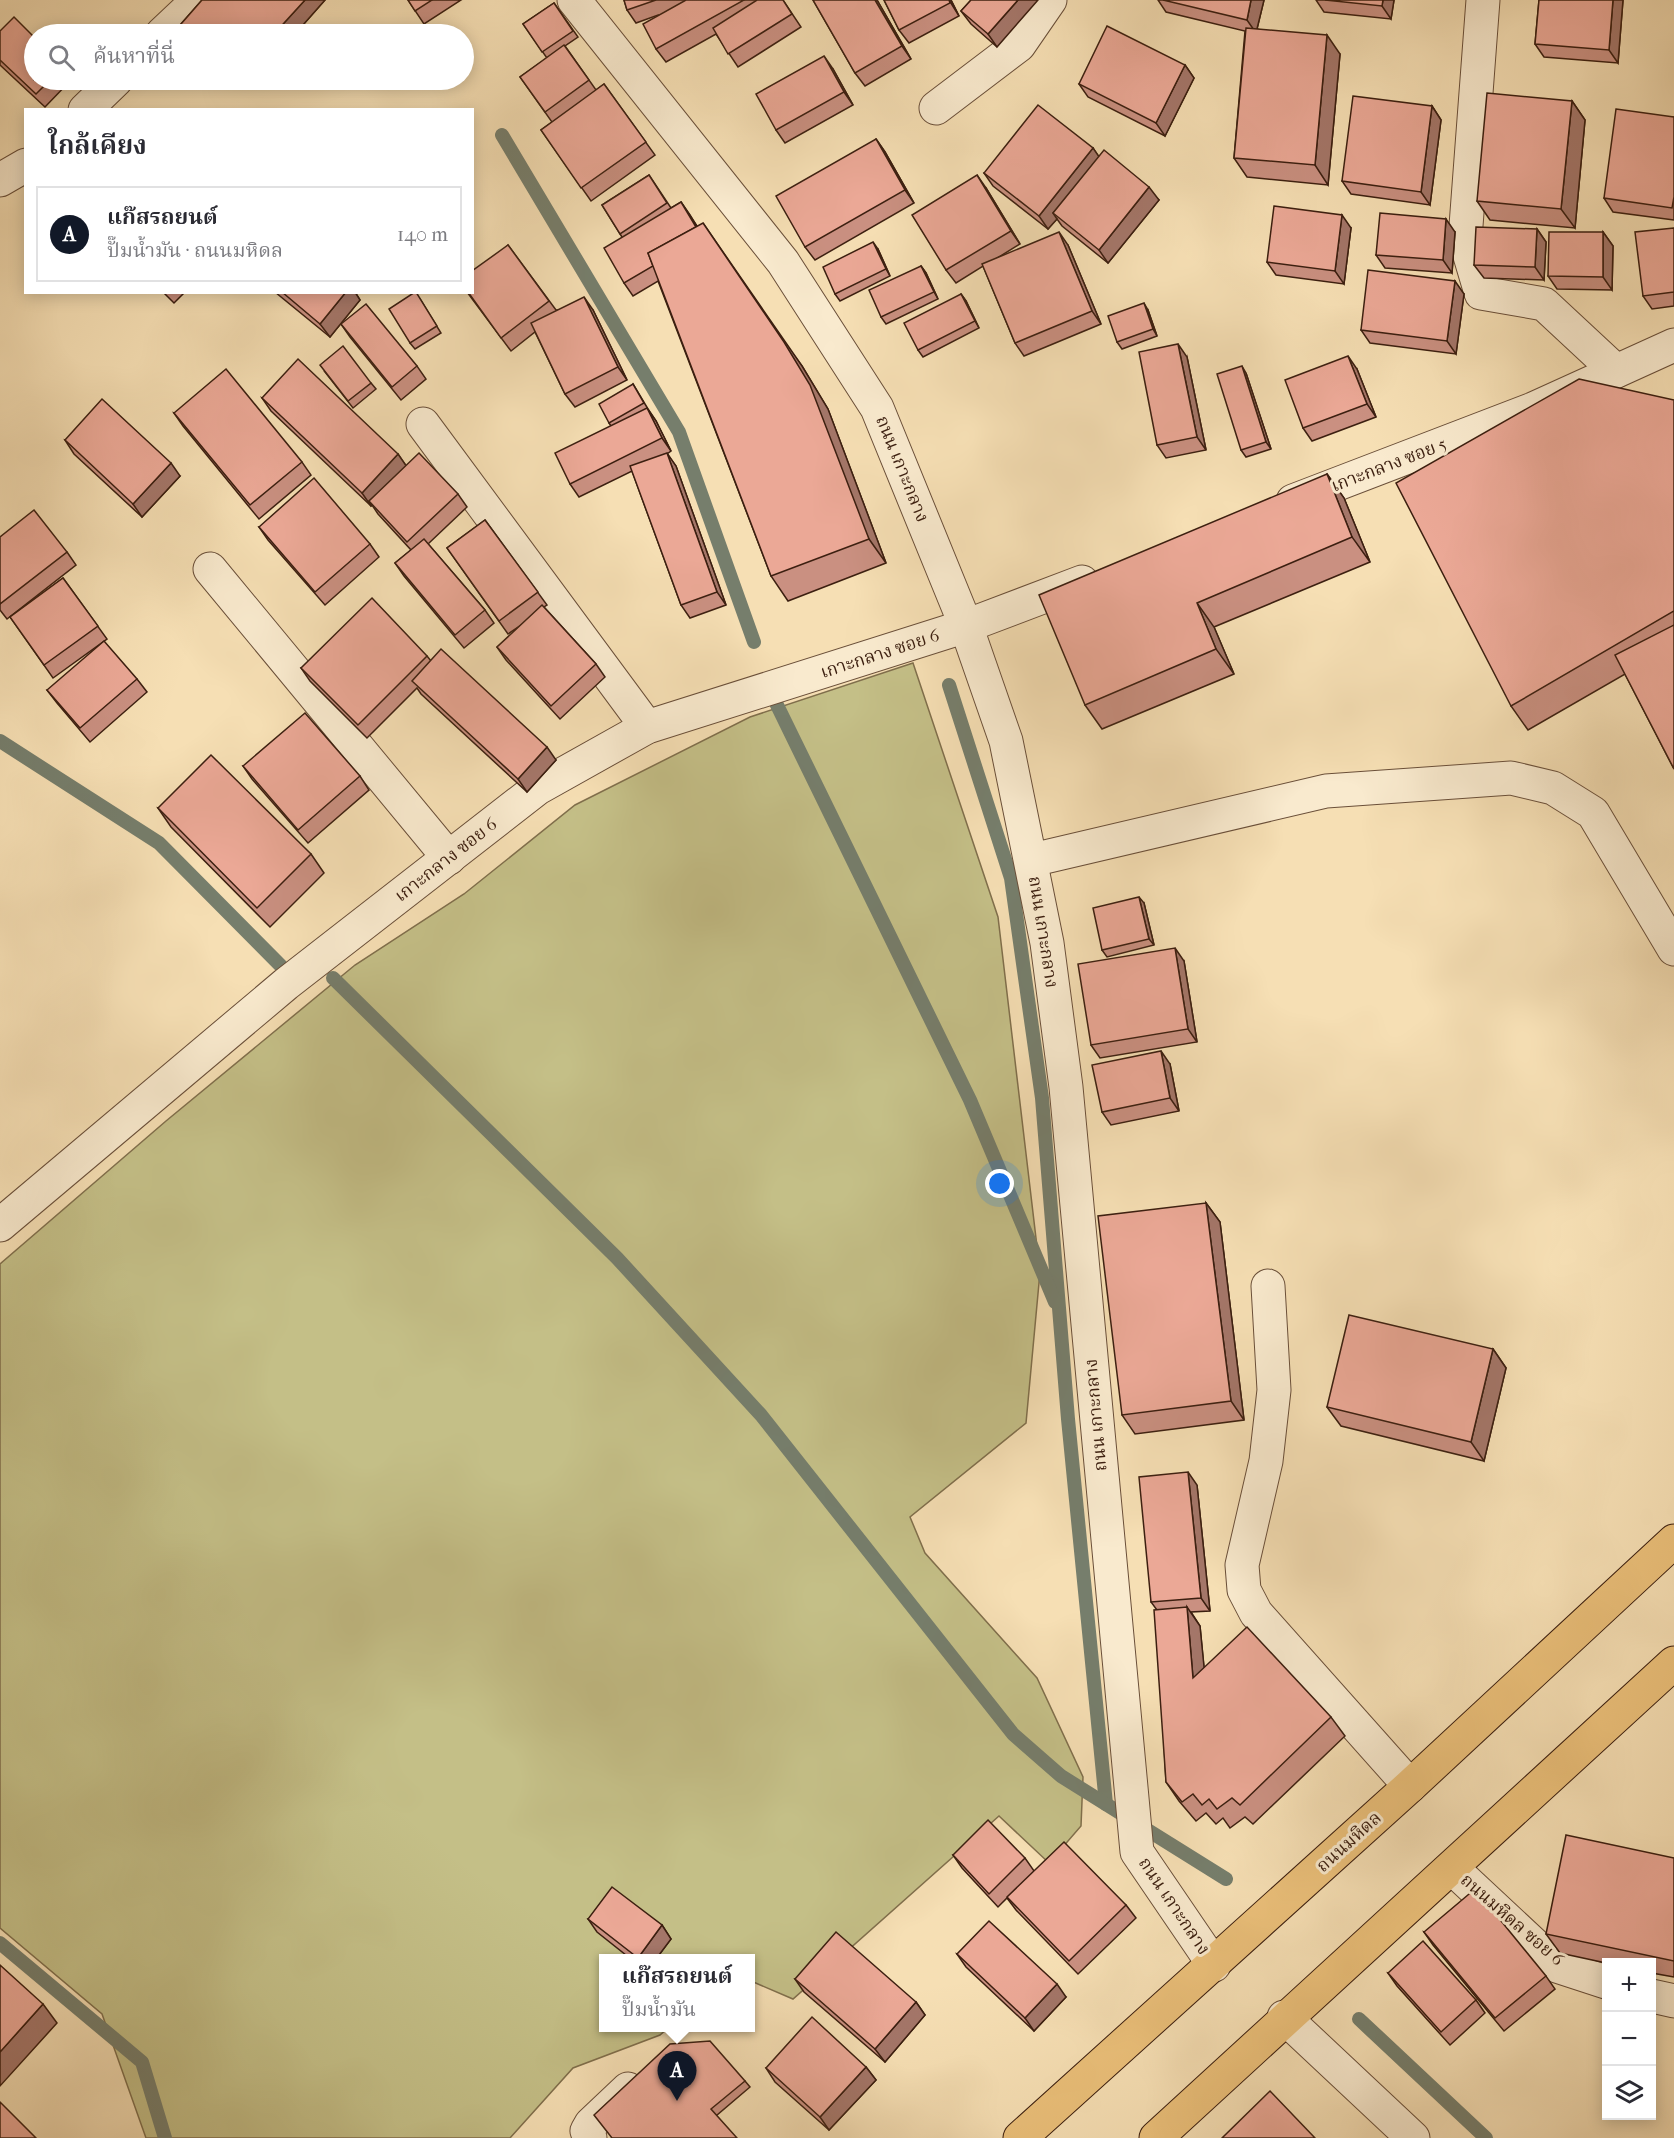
<!DOCTYPE html>
<html lang="th">
<meta charset="utf-8">
<style>
:root{--surface:#fff;--page:#f7f7f7;--text:#2b2b33;--muted:#7c7c81;--line:#e1e1e2;--accent:#111827}
body{margin:0;font-family:"IM FELL French Canon","Noto Serif Thai",serif;background:var(--page);color:var(--text)}
.controls{position:absolute;right:18px;bottom:18px;display:grid;overflow:hidden;border-radius:0px;box-shadow:0 3px 15px #0003}
.controls button{width:54px;height:54px;display:grid;place-items:center;padding:0;border:0;border-bottom:2px solid var(--line);background:var(--surface);color:var(--text);font:30px sans-serif}
.you{position:absolute;left:1000px;top:1184px;width:21px;height:21px;margin:-15px;border:4px solid #fff;border-radius:50%;background:#1a73e8;box-shadow:0 0 0 9px #1a73e833}
.badge{display:grid;place-items:center;width:39px;height:39px;border-radius:50%;background:var(--accent);color:#fff;font-size:20px;font-weight:700}
.pin{position:absolute;translate:-50% -50px;filter:drop-shadow(0 2px 3px #0008)}
.pin::after{content:'';position:absolute;top:32px;width:21px;height:18px;background:inherit;clip-path:polygon(0 0,100% 0,50% 100%)}
.popup{position:absolute;left:599px;top:1954px;width:156px;height:78px;box-sizing:border-box;display:grid;place-content:center;border-radius:0px;background:var(--surface);filter:drop-shadow(0 2px 4px #0005);font-size:20px;white-space:nowrap;color:var(--muted)}
.popup b{font-size:22px;color:var(--text)}
.popup::after{content:'';position:absolute;left:50%;top:100%;margin-left:-12px;border:12px solid transparent;border-top-color:var(--surface)}
.list{margin:0;padding:0;list-style:none}
h2{display:flex;justify-content:space-between;align-items:center;height:78px;margin:0;padding:0 24px;font-size:26px}
h2 small{font-size:20px;font-weight:400;color:var(--muted)}
.list li{display:grid;grid-template-columns:39px 1fr auto;gap:18px;align-items:center;box-sizing:border-box;height:96px;margin:0 12px 12px;padding:0 12px;border:2px solid var(--line);border-radius:0px}
.list b{display:block;font-size:22px;white-space:nowrap}
.list p{margin:0;font-size:20px;white-space:nowrap;color:var(--muted)}
.list em{font-size:20px;font-style:normal;color:var(--muted)}
.icon{flex:none;width:33px;height:33px;fill:none;stroke:currentColor;stroke-width:2;stroke-linecap:round;stroke-linejoin:round}
.map{position:relative;flex:none;width:1674px;height:2138px;overflow:hidden}
.search{position:absolute;background:var(--surface);box-shadow:0 3px 15px #0003;left:24px;top:24px;width:450px;height:66px;display:flex;align-items:center;gap:15px;box-sizing:border-box;padding:0 21px;border-radius:33px;color:var(--muted);font-size:22px}
.panel{position:absolute;background:var(--surface);box-shadow:0 3px 15px #0003;left:24px;top:108px;width:450px;height:186px;border-radius:0px}
.map>svg:first-child{display:block}
.green{fill:#c4bf87;stroke:#806f4c;stroke-width:1.5}
.lines{fill:none;stroke-linecap:round;stroke-linejoin:round}
.stream{stroke:#767e6c;stroke-width:14}
.minor-casing{stroke:#6a4f39;stroke-width:35}
.major-casing{stroke:#3c1f10;stroke-width:35}
.minor{stroke:#f9eace;stroke-width:33}
.major{stroke:#ebc07a;stroke-width:33}
.wall{fill:#ca9081;stroke:#3c1f10;stroke-width:1.5}
.shaded-wall{fill:#a47669;stroke:#3c1f10;stroke-width:1.5}
.building{fill:#eba896;stroke:#3c1f10;stroke-width:1.5}
.labels{text-anchor:middle;dominant-baseline:central;stroke-width:6;stroke-linejoin:round;paint-order:stroke}
.street-label{font-size:18px;fill:#3c1f10;stroke:#f9eace}
</style>
<div class="map">
<svg width="1674" height="2138" viewBox="0 0 1674 2138">
<rect width="100%" height="100%" fill="#f6dfb4"/>
<filter id="stains"><feTurbulence type="fractalNoise" baseFrequency=".00333" numOctaves="4"/><feColorMatrix values="0 0 0 0 .2 0 0 0 0 .09 0 0 0 0 .02 0 0 0 .5 -.17"/></filter>
<radialGradient id="worn" r=".72"><stop offset=".6" stop-color="#630" stop-opacity="0"/><stop offset="1" stop-color="#630" stop-opacity=".3"/></radialGradient>
<polygon class="green" points="913,663 998,917 1040,1272 1026,1423 910,1517 925,1553 1037,1678 1083,1777 1081,1826 1049,1863 999,1816 793,1999 751,1981 750,1958 604,1958 604,2028 668,2028 660,2035 573,2068 510,2138 146,2138 102,2014 0,1928 0,1264 166,1121 355,965 464,894 575,805 750,717"/>
<g class="lines">
<g class="stream">
<polyline points="502,135 679,432 754,642"/>
<polyline points="949,685 1011,878 1027,992 1042,1098 1068,1419 1106,1804"/>
<polyline points="776,703 970,1100 1055,1302"/>
<polyline points="0,741 159,843 281,966"/>
<polyline points="333,978 617,1258 761,1415 1013,1734 1061,1776 1226,1879"/>
<polyline points="0,1943 142,2062 165,2138"/>
<polyline points="1359,2019 1486,2138"/>
</g>
<g class="minor-casing">
<g id="minor">
<polyline points="574,0 783,262 877,408 966,626 1006,741 1047,943 1066,1087 1137,1852 1214,1965"/>
<polyline points="1483,0 1465,239 1481,293 1544,304 1616,371"/>
<polyline points="162,34 198,0"/>
<polyline points="936,108 1019,45 1050,0"/>
<polyline points="85,110 116,80"/>
<polyline points="0,180 26,165"/>
<polyline points="423,424 647,727"/>
<polyline points="1293,501 1533,409 1674,345"/>
<polyline points="210,569 449,858"/>
<polyline points="1032,860 1326,791 1511,778 1553,788 1593,813 1674,949"/>
<polyline points="0,1225 286,984 538,788 647,727 966,626 1082,582"/>
<polyline points="1268,1286 1274,1390 1266,1461 1242,1565 1244,1590 1256,1613 1410,1786"/>
<polyline points="1452,1868 1557,1966 1606,1982"/>
<polyline points="1652,1996 1674,2001"/>
<polyline points="1284,2017 1413,2138"/>
<polyline points="590,2138 587,2131 591,2124 628,2089"/>
</g>
</g>
<g class="major-casing">
<g id="major">
<polyline points="1020,2138 1410,1786 1674,1541"/>
<polyline points="1156,2138 1674,1663"/>
</g>
</g>
<use href="#minor" class="minor"/>
<use href="#major" class="major"/>
</g>
<g class="wall">
<polygon points="202,0 325,0 295,34 189,34 181,24"/>
<polygon points="408,0 461,0 424,24"/>
<polygon points="624,0 783,0 801,27 738,67 716,34 666,62 656,49 658,15 636,23 627,10"/>
<polygon points="813,0 877,0 911,59 865,86 855,73"/>
<polygon points="884,0 951,0 959,16 909,43 899,30"/>
<polygon points="971,0 997,47 971,24 961,11"/>
<polygon points="1158,0 1264,0 1257,29 1340,54 1328,185 1247,177 1234,158 1245,31 1166,12"/>
<polygon points="1316,0 1394,0 1391,19 1324,12"/>
<polygon points="1539,0 1623,0 1618,63 1544,57 1535,44"/>
<polygon points="554,3 578,37 565,46 596,90 604,84 655,155 591,201 541,130 552,122 520,77 547,58 523,24"/>
<polygon points="0,31 34,80 71,80 45,107 0,65"/>
<polygon points="1185,65 1194,78 1165,136 1088,97 1079,84"/>
<polygon points="833,69 853,105 785,143 776,130"/>
<polygon points="239,80 255,80 248,88"/>
<polygon points="1572,101 1585,120 1575,228 1490,220 1477,201"/>
<polygon points="1432,106 1441,120 1430,205 1351,194 1342,181"/>
<polygon points="1674,117 1674,220 1613,212 1604,198"/>
<polygon points="876,139 885,152 914,203 815,260 805,247"/>
<polygon points="1093,148 1098,156 1159,200 1108,263 1062,226 1057,219 1048,229 993,186 984,173"/>
<polygon points="649,175 671,208 681,202 697,226 802,366 828,409 886,563 788,601 771,576 658,281 633,296 624,283 622,237 602,205"/>
<polygon points="986,188 1020,244 994,260 1068,245 1101,324 1024,356 1015,343 983,266 956,283 946,270"/>
<polygon points="1351,228 1344,284 1276,275 1267,262"/>
<polygon points="1674,228 1674,306 1652,309 1643,296"/>
<polygon points="1537,229 1546,242 1544,280 1484,278 1474,265"/>
<polygon points="1455,232 1452,273 1385,268 1376,255"/>
<polygon points="1603,232 1613,246 1612,290 1557,289 1548,276"/>
<polygon points="508,245 556,310 593,310 627,380 575,407 565,394 535,332 511,351 467,292"/>
<polygon points="878,249 890,276 840,301 835,294"/>
<polygon points="921,266 926,273 938,299 886,324 881,317"/>
<polygon points="163,292 185,292 174,303"/>
<polygon points="275,292 355,292 360,300 330,337"/>
<polygon points="961,294 966,301 979,328 923,357 918,350"/>
<polygon points="1464,294 1456,354 1370,343 1361,330"/>
<polygon points="420,299 441,333 415,349 410,343"/>
<polygon points="1148,310 1157,336 1122,349 1117,342"/>
<polygon points="341,324 417,366 426,379 401,400 350,337"/>
<polygon points="1187,357 1206,450 1166,458 1157,445"/>
<polygon points="1357,369 1376,417 1312,441 1303,428"/>
<polygon points="325,372 371,383 376,389 353,408"/>
<polygon points="1246,373 1271,449 1246,457 1241,450"/>
<polygon points="633,384 648,409 656,421 671,451 667,454 676,466 726,605 690,618 681,605 632,471 579,497 570,484 611,426 609,423"/>
<polygon points="262,398 398,454 406,466 458,494 467,507 428,544 485,610 494,623 464,648 404,576 395,563 411,550 378,514 372,505 371,506 271,411"/>
<polygon points="1674,400 1674,769 1625,674 1528,730 1511,706"/>
<polygon points="174,413 302,462 311,475 259,519 183,426"/>
<polygon points="65,440 180,476 142,517 74,454"/>
<polygon points="1327,474 1344,498 1370,562 1214,627 1234,674 1102,729 1085,705"/>
<polygon points="485,520 547,605 544,607 596,664 605,677 560,719 506,660 497,647 524,623 508,634 447,548"/>
<polygon points="259,527 370,544 379,557 325,605 268,540"/>
<polygon points="0,537 67,552 76,565 7,619 0,610"/>
<polygon points="63,578 107,639 53,678 10,617"/>
<polygon points="427,656 431,661 556,760 527,792 421,694 417,688 367,738 310,681 301,668"/>
<polygon points="137,679 147,692 90,742 57,703 47,690"/>
<polygon points="243,766 360,776 369,790 308,843 252,779"/>
<polygon points="158,808 311,854 324,873 270,927 171,827"/>
<polygon points="1144,903 1154,945 1107,957 1102,950"/>
<polygon points="1184,961 1197,1042 1100,1058 1091,1045"/>
<polygon points="1170,1064 1179,1111 1111,1125 1102,1112"/>
<polygon points="1206,1203 1220,1222 1244,1420 1135,1434 1122,1415"/>
<polygon points="1493,1349 1506,1368 1484,1461 1341,1426 1327,1407"/>
<polygon points="1197,1485 1210,1611 1191,1612 1200,1626 1204,1668 1331,1717 1345,1736 1253,1824 1245,1817 1230,1828 1223,1818 1216,1824 1206,1813 1196,1821 1179,1801 1166,1782 1157,1610 1151,1602"/>
<polygon points="953,1855 1025,1858 1034,1871 1126,1905 1136,1918 1078,1974 1016,1910 1007,1898 998,1907 962,1868"/>
<polygon points="1674,1858 1674,1977 1652,1973 1652,1962 1606,1963 1560,1953 1546,1934"/>
<polygon points="588,1919 662,1925 671,1939 656,1959 631,1959 597,1932"/>
<polygon points="1424,1932 1546,1976 1555,1989 1504,2031 1433,1945"/>
<polygon points="957,1954 1066,1997 1034,2031 966,1967"/>
<polygon points="1388,1973 1476,2000 1485,2013 1450,2045 1397,1986"/>
<polygon points="795,1979 916,2002 925,2015 885,2062 804,1992"/>
<polygon points="866,2067 876,2080 829,2130 775,2082 766,2068"/>
<polygon points="745,2081 750,2087 717,2115 611,2138"/>
</g>
<g class="shaded-wall">
<polygon points="305,0 325,0 295,34 274,34"/>
<polygon points="875,0 877,0 911,59 902,46"/>
<polygon points="949,0 951,0 959,16"/>
<polygon points="1018,0 1038,0 997,47 988,34"/>
<polygon points="1251,0 1264,0 1256,33 1247,20"/>
<polygon points="1383,0 1394,0 1391,19 1382,6"/>
<polygon points="1613,0 1623,0 1618,63 1609,50"/>
<polygon points="1327,35 1340,54 1328,185 1315,165"/>
<polygon points="824,56 833,69 853,105 844,92"/>
<polygon points="1185,65 1194,78 1165,136 1156,123"/>
<polygon points="243,80 255,80 248,88"/>
<polygon points="1572,101 1585,120 1575,228 1561,209"/>
<polygon points="1432,106 1441,120 1430,205 1421,192"/>
<polygon points="876,139 885,152 914,203 905,190"/>
<polygon points="1093,148 1102,161 1053,213 1057,219 1048,229 1039,216"/>
<polygon points="977,175 986,188 1020,244 1011,231"/>
<polygon points="1149,187 1159,200 1108,263 1099,250"/>
<polygon points="681,202 690,215 711,250 702,237"/>
<polygon points="1342,215 1351,228 1344,284 1335,271"/>
<polygon points="1446,219 1455,232 1452,273 1443,260"/>
<polygon points="703,223 802,366 828,409 886,563 869,539"/>
<polygon points="1537,229 1546,242 1544,280 1535,267"/>
<polygon points="1059,232 1068,245 1101,324 1092,311"/>
<polygon points="1603,232 1613,246 1612,290 1603,277"/>
<polygon points="873,242 878,249 890,276 886,269"/>
<polygon points="921,266 926,273 938,299 934,292"/>
<polygon points="1455,281 1464,294 1456,354 1447,341"/>
<polygon points="346,292 355,292 360,300 330,337 320,324"/>
<polygon points="961,294 966,301 979,328 975,321"/>
<polygon points="584,297 593,310 627,380 618,367"/>
<polygon points="1144,303 1148,310 1157,336 1153,329"/>
<polygon points="1178,344 1187,357 1206,450 1197,437"/>
<polygon points="1348,356 1357,369 1376,417 1367,404"/>
<polygon points="1242,366 1246,373 1271,449 1266,442"/>
<polygon points="647,408 656,421 671,451 662,438"/>
<polygon points="667,453 676,466 726,605 717,592"/>
<polygon points="398,454 407,467 369,501 372,505 371,506 362,493"/>
<polygon points="171,463 180,476 142,517 133,504"/>
<polygon points="1327,474 1344,498 1370,562 1352,537"/>
<polygon points="1197,603 1214,627 1234,674 1216,649"/>
<polygon points="547,747 556,760 527,792 518,779"/>
<polygon points="1139,897 1144,903 1154,945 1149,939"/>
<polygon points="1175,948 1184,961 1197,1042 1188,1029"/>
<polygon points="1161,1051 1170,1064 1179,1111 1170,1098"/>
<polygon points="1206,1203 1220,1222 1244,1420 1231,1401"/>
<polygon points="1493,1349 1506,1368 1484,1461 1471,1442"/>
<polygon points="1188,1472 1197,1485 1210,1611 1201,1598"/>
<polygon points="1187,1607 1200,1626 1207,1697 1193,1678"/>
<polygon points="662,1925 671,1939 656,1959 638,1959 638,1958"/>
<polygon points="1057,1984 1066,1997 1034,2031 1025,2018"/>
<polygon points="916,2002 925,2015 885,2062 875,2049"/>
<polygon points="43,2004 57,2023 0,2086 0,2052"/>
<polygon points="866,2067 876,2080 829,2130 820,2117"/>
</g>
<g class="building">
<polygon points="202,0 305,0 274,34 193,34 181,24"/>
<polygon points="408,0 432,0 415,11"/>
<polygon points="624,0 656,0 627,10"/>
<polygon points="686,0 744,0 656,49 643,24"/>
<polygon points="757,0 783,0 792,14 728,54 713,28"/>
<polygon points="813,0 875,0 902,46 855,73"/>
<polygon points="884,0 949,0 950,3 899,30"/>
<polygon points="971,0 1018,0 988,34 961,11"/>
<polygon points="1163,0 1251,0 1247,20"/>
<polygon points="1325,0 1383,0 1382,6"/>
<polygon points="1539,0 1613,0 1609,50 1535,44"/>
<polygon points="554,3 573,31 542,52 523,24"/>
<polygon points="14,17 34,37 34,80 50,80 36,94 0,60 0,31"/>
<polygon points="1107,26 1185,65 1156,123 1079,84"/>
<polygon points="1246,28 1327,35 1315,165 1234,158"/>
<polygon points="564,45 589,80 545,112 520,77"/>
<polygon points="824,56 844,92 776,130 756,94"/>
<polygon points="604,84 646,142 581,188 541,130"/>
<polygon points="1487,93 1572,101 1561,209 1477,201"/>
<polygon points="1353,96 1432,106 1421,192 1342,181"/>
<polygon points="1038,105 1093,148 1039,216 984,173"/>
<polygon points="1616,109 1674,117 1674,197 1672,208 1604,198"/>
<polygon points="876,139 905,190 805,247 776,196"/>
<polygon points="1104,150 1149,187 1099,250 1053,213"/>
<polygon points="649,175 667,203 620,234 602,205"/>
<polygon points="977,175 1011,231 946,270 912,215"/>
<polygon points="681,202 696,227 648,253 653,266 624,283 604,248"/>
<polygon points="1274,206 1342,215 1335,271 1267,262"/>
<polygon points="1380,213 1446,219 1443,260 1376,255"/>
<polygon points="703,223 784,342 810,385 869,539 771,576 648,253"/>
<polygon points="1476,227 1537,229 1535,267 1474,265"/>
<polygon points="1674,228 1674,292 1643,296 1635,232"/>
<polygon points="1059,232 1092,311 1015,343 982,264"/>
<polygon points="1549,232 1603,232 1603,277 1548,276"/>
<polygon points="873,242 886,269 835,294 823,267"/>
<polygon points="508,245 549,301 501,338 468,292 472,292 472,271"/>
<polygon points="921,266 934,292 881,317 869,290"/>
<polygon points="1368,270 1455,281 1447,341 1361,330"/>
<polygon points="282,292 346,292 320,324"/>
<polygon points="415,292 416,292 437,326 410,343 389,309"/>
<polygon points="961,294 975,321 918,350 904,323"/>
<polygon points="584,297 618,367 565,394 531,323"/>
<polygon points="1144,303 1153,329 1117,342 1108,316"/>
<polygon points="366,304 417,366 392,387 341,324"/>
<polygon points="1178,344 1197,437 1157,445 1139,352"/>
<polygon points="343,346 371,383 348,401 320,365"/>
<polygon points="1348,356 1367,404 1303,428 1285,380"/>
<polygon points="298,359 398,454 362,493 262,398"/>
<polygon points="1242,366 1266,442 1241,450 1217,374"/>
<polygon points="226,369 302,462 250,505 174,413"/>
<polygon points="1579,379 1674,400 1674,611 1511,706 1396,483"/>
<polygon points="633,384 644,403 609,423 599,404"/>
<polygon points="102,399 171,463 133,504 65,440"/>
<polygon points="647,408 662,438 570,484 555,453"/>
<polygon points="419,453 458,494 407,542 369,501"/>
<polygon points="667,453 717,592 681,605 630,466"/>
<polygon points="1327,474 1352,537 1197,603 1216,649 1085,705 1039,595"/>
<polygon points="314,478 370,544 315,592 259,527"/>
<polygon points="34,510 67,552 0,604 0,537"/>
<polygon points="485,520 538,592 499,621 447,548"/>
<polygon points="424,539 485,610 455,635 395,563"/>
<polygon points="63,578 98,626 44,665 10,617"/>
<polygon points="372,598 427,656 358,725 301,668"/>
<polygon points="542,605 596,664 551,706 497,647"/>
<polygon points="1674,625 1674,769 1615,655"/>
<polygon points="104,641 137,679 80,728 47,690"/>
<polygon points="441,649 547,747 518,779 412,681"/>
<polygon points="305,713 360,776 298,830 243,766"/>
<polygon points="211,755 311,854 257,908 158,808"/>
<polygon points="1139,897 1149,939 1102,950 1093,908"/>
<polygon points="1175,948 1188,1029 1091,1045 1078,964"/>
<polygon points="1161,1051 1170,1098 1102,1112 1092,1065"/>
<polygon points="1206,1203 1231,1401 1122,1415 1098,1216"/>
<polygon points="1349,1315 1493,1349 1471,1442 1327,1407"/>
<polygon points="1188,1472 1201,1598 1151,1602 1139,1477"/>
<polygon points="1187,1607 1193,1678 1247,1627 1331,1717 1240,1805 1232,1798 1217,1809 1209,1799 1202,1805 1193,1794 1182,1802 1166,1782 1154,1610"/>
<polygon points="988,1820 1025,1858 989,1894 953,1855"/>
<polygon points="1566,1835 1674,1858 1674,1961 1546,1934"/>
<polygon points="1064,1842 1126,1905 1069,1961 1007,1897"/>
<polygon points="612,1887 662,1925 638,1958 588,1919"/>
<polygon points="1475,1889 1546,1976 1495,2018 1424,1932"/>
<polygon points="989,1921 1057,1984 1025,2018 957,1954"/>
<polygon points="836,1932 916,2002 875,2049 795,1979"/>
<polygon points="1423,1941 1476,2000 1441,2032 1388,1973"/>
<polygon points="0,1965 43,2004 0,2052"/>
<polygon points="812,2017 866,2067 820,2117 766,2068"/>
<polygon points="710,2041 745,2081 711,2109 737,2138 612,2138 594,2115 670,2044"/>
<polygon points="1270,2091 1315,2138 1222,2138"/>
<polygon points="0,2102 36,2138 0,2138"/>
</g>
<g class="labels">
<g class="street-label">
<text transform="translate(1389 465) rotate(-21)">เกาะกลาง ซอย 5</text>
<text transform="translate(902 469) rotate(68)">ถนน เกาะกลาง</text>
<text transform="translate(880 654) rotate(-18)">เกาะกลาง ซอย 6</text>
<text transform="translate(446 860) rotate(-38)">เกาะกลาง ซอย 6</text>
<text transform="translate(1043 932) rotate(81)">ถนน เกาะกลาง</text>
<text transform="translate(1096 1415) rotate(-95)">ถนน เกาะกลาง</text>
<text transform="translate(1349 1842) rotate(-42)">ถนนมหิดล</text>
<text transform="translate(1174 1906) rotate(56)">ถนน เกาะกลาง</text>
<text transform="translate(1512 1920) rotate(41)">ถนนมหิดล ซอย 6</text>
</g>
</g>
<rect width="100%" height="100%" filter="url(#stains)"/>
<rect width="100%" height="100%" fill="url(#worn)"/>
</svg>
<div class="controls">
<button>+</button>
<button>−</button>
<button><svg class="icon" aria-label="layers" viewBox="0 0 24 24"><path d="M12 4l9 5-9 5-9-5zM3 14l9 5 9-5"/></svg></button>
</div>
<div class="you"></div>
<div class="pin badge" style="left:677px;top:2101px">A</div>
<div class="popup"><b>แก๊สรถยนต์</b>ปั๊มน้ำมัน</div>
<div class="search"><svg class="icon" aria-label="search" viewBox="0 0 24 24"><circle cx="10" cy="10" r="6"/><path d="M15 15l6 6"/></svg>ค้นหาที่นี่</div>
<section class="panel">
<h2>ใกล้เคียง<small></small></h2>
<ul class="list">
<li><span class="badge">A</span><div><b>แก๊สรถยนต์</b><p>ปั๊มน้ำมัน · ถนนมหิดล</p></div><em>140 m</em></li>
</ul>
</section>
</div>
